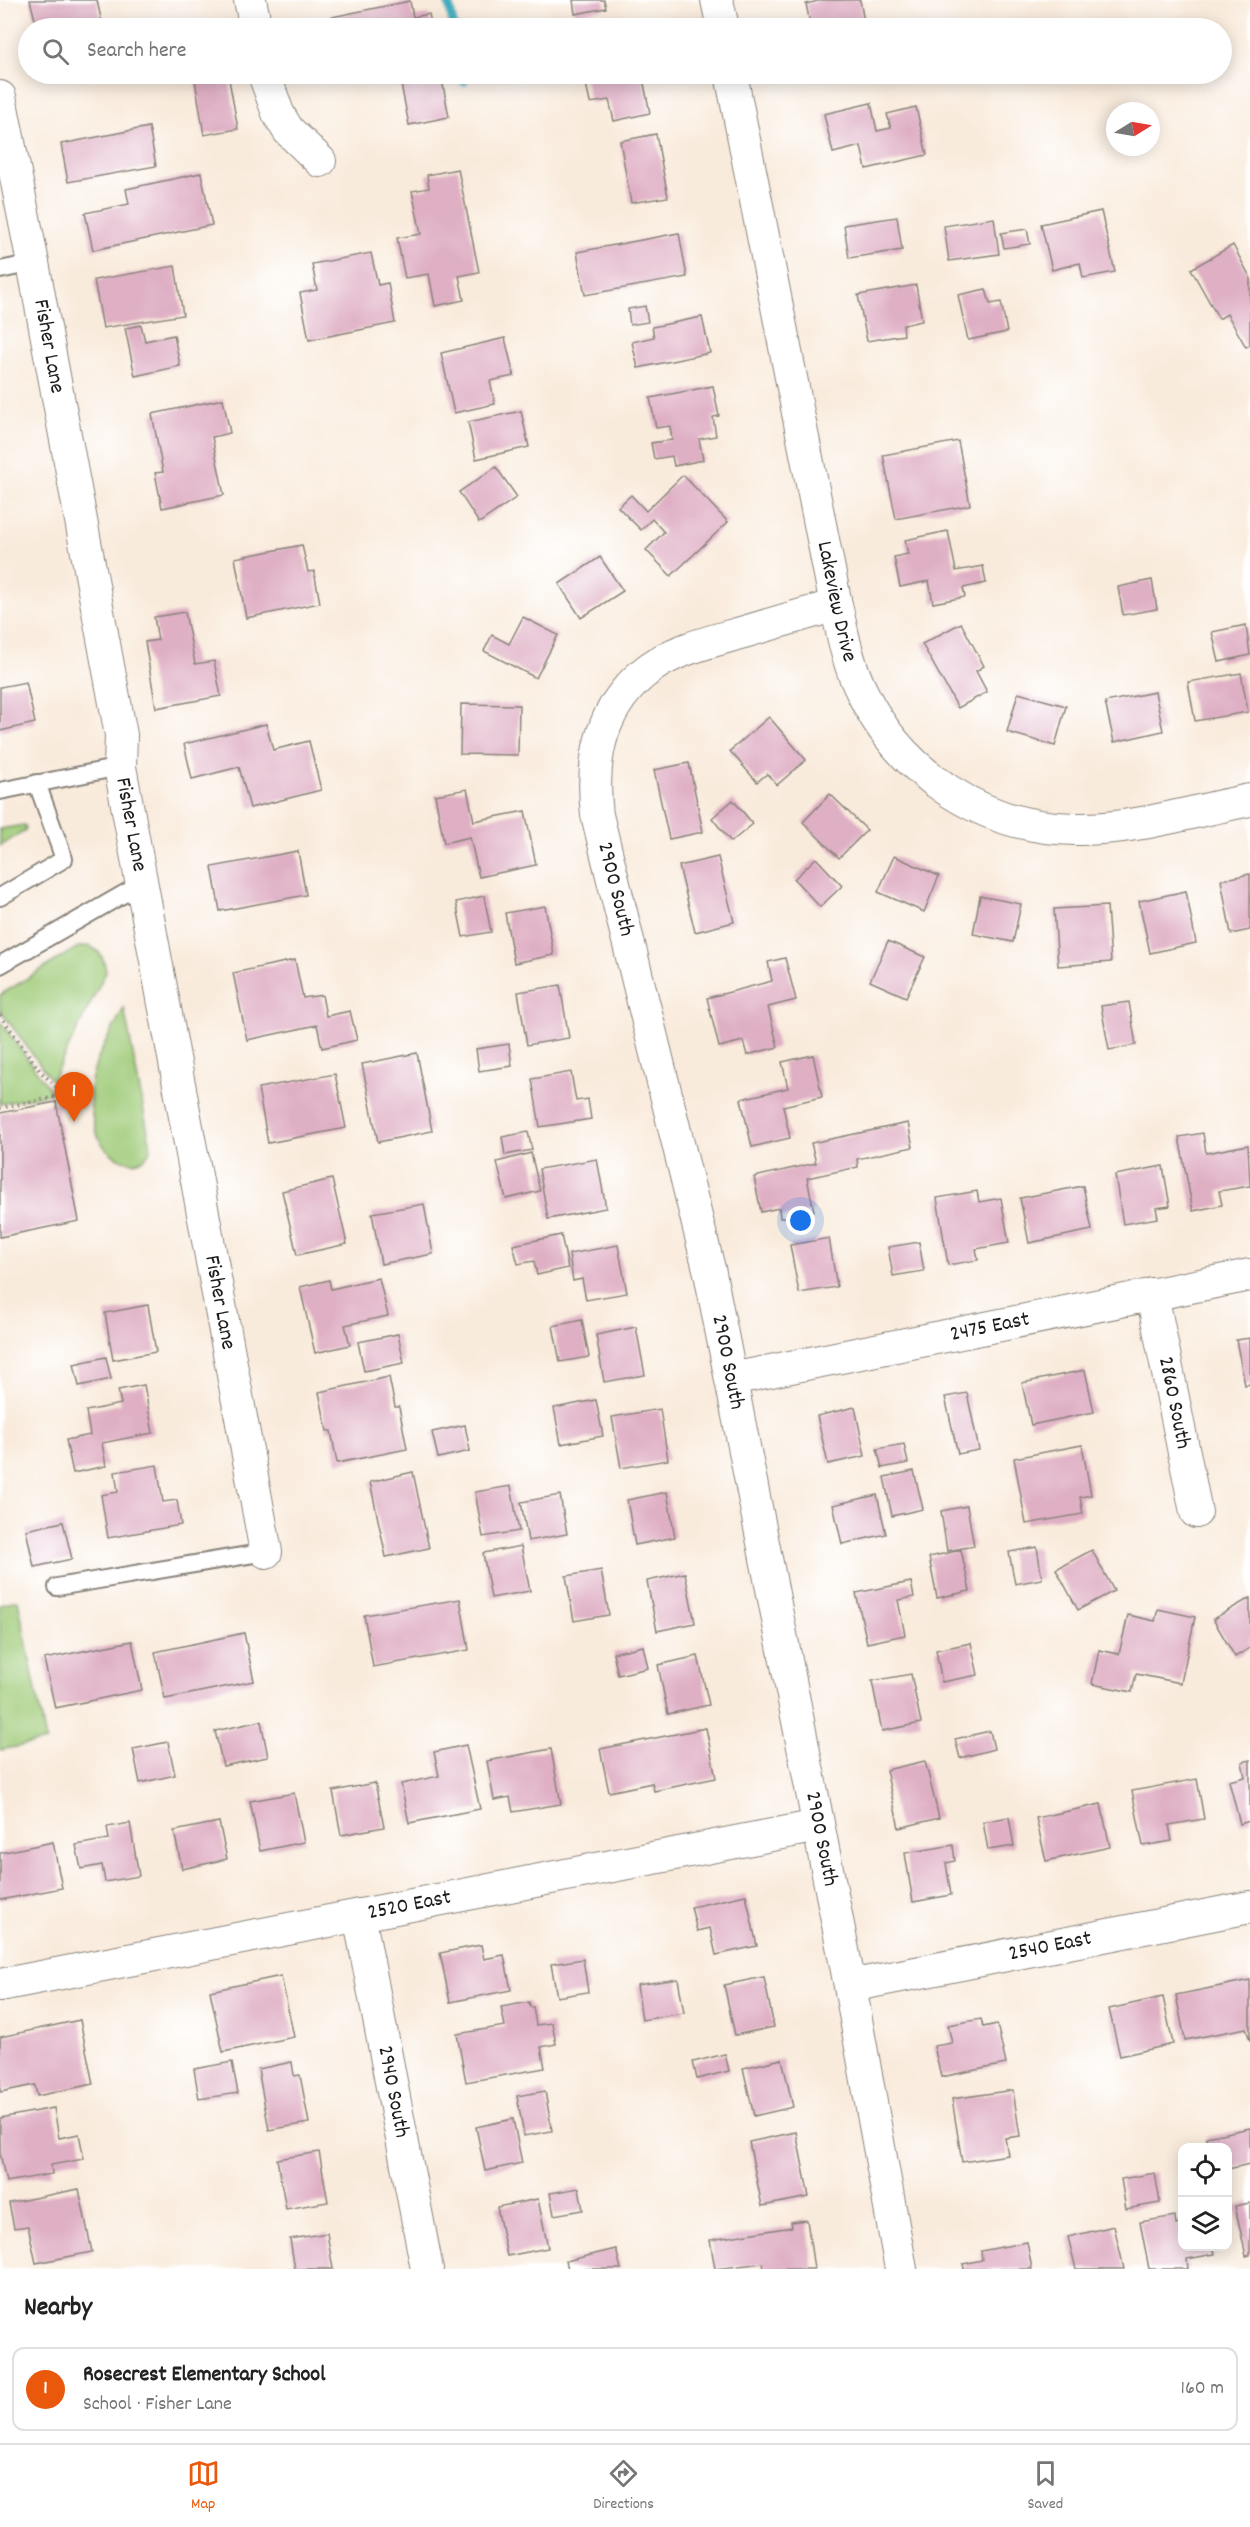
<!DOCTYPE html>
<meta charset="utf-8">
<style>
:root{--surface:#fff;--page:#f2f2f2;--text:#222;--muted:#767676;--line:#e0e0e0;--accent:#ea580c}
body{margin:0;font-family:Dekko,sans-serif;background:var(--page);color:var(--text)}
.controls{position:absolute;right:18px;bottom:18px;display:grid;overflow:hidden;border-radius:12px;box-shadow:0 3px 15px #0003}
.controls button{width:54px;height:54px;display:grid;place-items:center;padding:0;border:0;border-bottom:2px solid var(--line);background:var(--surface);color:var(--text);font:30px sans-serif}
.compass{position:absolute;left:1106px;top:102px;width:54px;height:54px;border-radius:50%;background:var(--surface);box-shadow:0 3px 15px #0003;rotate:79deg}
.you{position:absolute;left:801px;top:1221px;width:21px;height:21px;margin:-15px;border:4px solid #fff;border-radius:50%;background:#1a73e8;box-shadow:0 0 0 9px #1a73e833}
.badge{display:grid;place-items:center;width:39px;height:39px;border-radius:50%;background:var(--accent);color:#fff;font-size:20px;font-weight:700}
.pin{position:absolute;translate:-50% -50px;filter:drop-shadow(0 2px 3px #0008)}
.pin::after{content:'';position:absolute;top:32px;width:21px;height:18px;background:inherit;clip-path:polygon(0 0,100% 0,50% 100%)}
.list{margin:0;padding:0;list-style:none}
h2{display:flex;justify-content:space-between;align-items:center;height:78px;margin:0;padding:0 24px;font-size:26px}
h2 small{font-size:20px;font-weight:400;color:var(--muted)}
.list li{display:grid;grid-template-columns:39px 1fr auto;gap:18px;align-items:center;box-sizing:border-box;height:84px;margin:0 12px 12px;padding:0 12px;border:2px solid var(--line);border-radius:12px}
.list b{display:block;font-size:22px;white-space:nowrap}
.list p{margin:0;font-size:20px;white-space:nowrap;color:var(--muted)}
.list em{font-size:20px;font-style:normal;color:var(--muted)}
.icon{flex:none;width:33px;height:33px;fill:none;stroke:currentColor;stroke-width:2;stroke-linecap:round;stroke-linejoin:round}
.map{position:relative;flex:none;width:1250px;height:2269px;overflow:hidden}
.search{position:absolute;background:var(--surface);box-shadow:0 3px 15px #0003;left:18px;right:18px;top:18px;height:66px;display:flex;align-items:center;gap:15px;box-sizing:border-box;padding:0 21px;border-radius:33px;color:var(--muted);font-size:22px}
.sheet{height:174px;background:var(--surface)}
nav{display:flex;justify-content:space-around;align-items:center;box-sizing:border-box;height:84px;border-top:2px solid var(--line);background:var(--surface);font-size:16px;color:var(--muted)}
nav a{display:grid;justify-items:center;gap:3px}
nav .on{color:var(--accent)}
.map>svg:first-child{display:block}
.green{fill:#9fcb78;stroke:#5e744a;stroke-width:1.5}
.lines{fill:none;stroke-linecap:round;stroke-linejoin:round}
.stream{stroke:#41aebf;stroke-width:9}
.building{fill:#dfafc4}
.lane-casing{stroke:#8a847c;stroke-width:20}
.street-casing{stroke:#8a847c;stroke-width:34}
.path{stroke:#8a847c;stroke-width:4;stroke-dasharray:1.5 4.5;stroke-linecap:butt}
.lane{stroke:#fff;stroke-width:16}
.street{stroke:#fff;stroke-width:32}
.labels{text-anchor:middle;dominant-baseline:central;stroke-width:5;stroke-linejoin:round;paint-order:stroke}
.street-label{font-size:22px;fill:#1c1c1c;stroke:#fff}
</style>
<div class="map">
<svg width="1250" height="2269" viewBox="0 0 1250 2269">
<rect width="100%" height="100%" fill="#fff"/>
<filter id="ink" filterUnits="userSpaceOnUse"><feTurbulence type="fractalNoise" baseFrequency=".0167" numOctaves="2"/><feDisplacementMap in="SourceGraphic" scale="12" xChannelSelector="R" yChannelSelector="G"/><feConvolveMatrix kernelMatrix="1 2 1 2 8 2 1 2 1" color-interpolation-filters="sRGB"/></filter>
<filter id="wash" filterUnits="userSpaceOnUse"><feTurbulence type="fractalNoise" baseFrequency=".008" numOctaves="4" result="noise"/><feDisplacementMap in="SourceGraphic" scale="24" xChannelSelector="R" yChannelSelector="G"/><feGaussianBlur stdDeviation="1.35" result="paint"/><feColorMatrix in="noise" values="0 0 0 0 0 0 0 0 0 0 0 0 0 0 0 0 0 1.4 0 .05"/><feComposite in="paint" operator="in"/></filter>
<g filter="url(#wash)">
<rect width="100%" height="100%" fill="#f9ebdc"/>
<g class="green">
<polygon points="24,825 26,827 25,831 0,846 0,829"/>
<path d="M89,946C101,951 104,959 106,972L52,1081L0,1010V995L78,947Z"/>
<path d="M124,1008L151,1148C143,1173 111,1160 101,1142C94,1130 91,1112 90,1098C88,1067 110,1035 124,1008Z"/>
<polygon points="0,1021 51,1091 49,1094 0,1104"/>
<polygon points="18,1600 46,1741 0,1750 0,1604"/>
</g>
<g class="lines">
<g class="stream">
<polyline points="448,0 454,28"/>
<polyline points="462,74 464,82"/>
</g>
</g>
<g id="blocks">
<g class="building">
<polygon points="30,0 97,0 103,28 37,28"/>
<polygon points="573,0 604,0 606,8 575,14"/>
<polygon points="822,0 860,0 865,27 811,28 806,4"/>
<polygon points="410,1 413,17 429,14 432,28 324,28 322,19"/>
<polygon points="194,74 228,74 238,129 204,135"/>
<polygon points="370,74 394,74 395,75 371,79"/>
<polygon points="399,74 441,74 449,117 409,125"/>
<polygon points="584,74 642,74 650,113 614,121 609,100 590,103"/>
<polygon points="871,103 877,131 891,128 887,114 916,107 927,155 866,169 861,146 833,153 824,114"/>
<polygon points="149,127 156,166 68,182 61,144"/>
<polygon points="656,134 668,197 631,203 620,141"/>
<polygon points="458,169 479,272 459,276 464,300 435,306 429,274 405,278 397,238 421,234 412,191 429,188 427,175"/>
<polygon points="201,173 212,225 93,250 85,213 129,204 126,189"/>
<polygon points="1101,211 1115,272 1083,278 1080,263 1052,270 1041,224"/>
<polygon points="897,217 902,250 849,258 844,225"/>
<polygon points="994,218 999,254 949,261 944,226"/>
<polygon points="1027,229 1030,244 1004,248 1001,233"/>
<polygon points="679,233 687,277 585,295 577,252"/>
<polygon points="1233,245 1250,277 1250,345 1246,347 1227,314 1219,319 1191,269"/>
<polygon points="371,253 378,285 388,283 395,323 309,340 300,293 317,290 312,264"/>
<polygon points="175,266 183,315 103,328 94,280"/>
<polygon points="916,285 922,321 903,325 904,335 867,341 858,295"/>
<polygon points="986,289 990,304 1001,302 1007,332 968,340 958,295"/>
<polygon points="645,306 648,322 630,325 628,309"/>
<polygon points="702,317 710,353 638,368 632,342 654,337 652,327"/>
<polygon points="141,325 145,341 174,335 180,366 135,376 125,328"/>
<polygon points="505,338 514,376 490,381 495,404 454,413 441,353"/>
<polygon points="713,386 719,416 713,417 716,436 699,439 703,460 674,466 672,456 654,459 651,443 672,440 670,426 656,428 650,398"/>
<polygon points="223,399 230,433 212,437 224,495 162,508 155,473 163,472 152,414"/>
<polygon points="521,411 529,447 476,459 468,422"/>
<polygon points="958,441 970,505 896,519 883,455"/>
<polygon points="496,467 517,497 479,523 459,492"/>
<polygon points="683,475 728,522 671,576 646,550 664,532 652,519 641,530 618,507 631,495 646,511"/>
<polygon points="948,531 956,571 983,566 986,583 963,588 965,597 933,603 929,581 900,587 894,557 908,554 905,540"/>
<polygon points="302,545 308,572 314,571 320,603 246,618 235,558"/>
<polygon points="600,557 623,591 581,618 559,584"/>
<polygon points="1152,580 1157,609 1123,615 1118,587"/>
<polygon points="185,612 195,664 214,661 221,696 156,708 145,642 158,640 154,617"/>
<polygon points="523,617 558,635 536,678 484,651 492,635 509,644"/>
<polygon points="961,623 984,666 976,671 987,692 958,708 922,644"/>
<polygon points="1246,625 1250,655 1219,662 1212,632"/>
<polygon points="1241,673 1248,712 1195,721 1188,682"/>
<polygon points="26,682 35,723 0,731 0,687"/>
<polygon points="1155,692 1163,731 1114,742 1105,702"/>
<polygon points="1018,693 1066,706 1055,746 1007,732"/>
<polygon points="461,704 519,705 518,755 460,754"/>
<polygon points="769,717 806,760 777,785 767,774 757,782 730,751"/>
<polygon points="266,724 273,750 309,741 321,790 250,808 239,767 192,779 184,744"/>
<polygon points="689,763 703,832 669,839 654,770"/>
<polygon points="467,789 474,821 525,811 536,865 479,877 470,837 444,843 435,795"/>
<polygon points="830,794 867,830 839,858 803,822"/>
<polygon points="733,800 753,824 731,842 712,818"/>
<polygon points="298,851 306,895 220,911 212,867"/>
<polygon points="894,856 939,876 924,912 878,892"/>
<polygon points="718,857 734,922 695,932 679,866"/>
<polygon points="816,858 842,886 820,907 794,879"/>
<polygon points="1250,874 1250,930 1231,934 1221,880"/>
<polygon points="1186,891 1196,943 1150,953 1139,901"/>
<polygon points="484,896 491,932 463,937 456,902"/>
<polygon points="980,896 1021,904 1013,942 973,934"/>
<polygon points="545,906 554,955 514,963 505,913"/>
<polygon points="1107,906 1111,962 1058,966 1054,909"/>
<polygon points="888,941 925,957 906,997 870,981"/>
<polygon points="785,958 796,1000 768,1007 778,1047 747,1055 743,1041 719,1047 707,998 772,981 768,962"/>
<polygon points="295,960 303,998 322,995 326,1016 350,1011 357,1040 322,1048 317,1025 247,1040 233,973"/>
<polygon points="560,985 569,1038 527,1045 518,992"/>
<polygon points="1129,1002 1136,1045 1109,1050 1101,1006"/>
<polygon points="509,1044 512,1066 479,1071 476,1049"/>
<polygon points="417,1053 432,1131 378,1142 362,1064"/>
<polygon points="813,1055 822,1097 783,1106 790,1138 752,1147 741,1099 788,1088 782,1062"/>
<polygon points="571,1072 576,1101 588,1099 591,1119 540,1127 532,1079"/>
<polygon points="335,1074 346,1128 268,1143 258,1088"/>
<polygon points="56,1102 79,1221 0,1237 0,1113"/>
<polygon points="908,1123 913,1147 857,1159 858,1167 807,1178 814,1211 780,1218 779,1208 761,1212 754,1177 816,1163 811,1143"/>
<polygon points="528,1132 532,1150 505,1155 502,1137"/>
<polygon points="1203,1133 1206,1153 1248,1145 1250,1186 1219,1191 1222,1205 1193,1211 1179,1137"/>
<polygon points="531,1153 540,1191 506,1199 497,1162"/>
<polygon points="597,1159 606,1208 548,1219 539,1169"/>
<polygon points="1163,1166 1170,1206 1156,1208 1158,1218 1123,1224 1115,1175"/>
<polygon points="332,1179 347,1244 297,1255 282,1191"/>
<polygon points="1083,1186 1092,1230 1029,1243 1020,1198"/>
<polygon points="977,1191 979,1202 1001,1198 1009,1243 976,1249 978,1260 948,1265 937,1198"/>
<polygon points="424,1204 433,1254 381,1264 372,1213"/>
<polygon points="561,1235 568,1268 537,1275 534,1261 518,1264 513,1245"/>
<polygon points="829,1238 837,1287 799,1293 790,1245"/>
<polygon points="919,1242 924,1271 893,1276 888,1247"/>
<polygon points="618,1245 627,1293 586,1300 582,1279 573,1281 569,1254"/>
<polygon points="379,1278 388,1316 345,1325 350,1345 315,1353 300,1287 329,1280 331,1289"/>
<polygon points="148,1305 156,1352 113,1360 105,1313"/>
<polygon points="582,1320 589,1357 560,1362 553,1326"/>
<polygon points="636,1327 645,1375 604,1382 596,1335"/>
<polygon points="398,1334 404,1363 364,1371 358,1342"/>
<polygon points="1250,1338 1250,1384 1245,1385 1236,1340"/>
<polygon points="106,1357 111,1379 79,1386 74,1364"/>
<polygon points="1085,1370 1094,1412 1031,1425 1022,1383"/>
<polygon points="389,1377 395,1407 399,1407 407,1449 337,1463 331,1431 327,1431 319,1392"/>
<polygon points="144,1385 153,1433 102,1443 106,1466 73,1473 66,1440 90,1435 86,1411 121,1404 118,1390"/>
<polygon points="967,1393 979,1450 958,1454 945,1397"/>
<polygon points="596,1400 603,1436 561,1444 554,1408"/>
<polygon points="855,1407 865,1456 828,1464 817,1416"/>
<polygon points="660,1409 668,1460 621,1468 612,1417"/>
<polygon points="465,1425 470,1451 438,1458 432,1432"/>
<polygon points="904,1444 908,1463 882,1468 877,1449"/>
<polygon points="1082,1445 1091,1495 1080,1497 1083,1514 1026,1524 1014,1458"/>
<polygon points="157,1465 163,1502 177,1500 181,1525 108,1538 101,1495 118,1492 115,1472"/>
<polygon points="914,1471 923,1509 892,1516 884,1477"/>
<polygon points="413,1472 429,1548 386,1557 370,1482"/>
<polygon points="511,1486 519,1531 483,1537 475,1492"/>
<polygon points="667,1492 675,1537 635,1545 627,1500"/>
<polygon points="560,1495 567,1534 528,1541 521,1502"/>
<polygon points="877,1495 886,1534 842,1544 833,1505"/>
<polygon points="967,1506 974,1546 947,1551 941,1511"/>
<polygon points="63,1522 72,1559 34,1567 26,1530"/>
<polygon points="521,1546 530,1591 491,1598 483,1553"/>
<polygon points="1037,1547 1042,1579 1015,1584 1009,1552"/>
<polygon points="961,1550 970,1591 937,1598 929,1557"/>
<polygon points="1092,1550 1114,1591 1078,1610 1056,1569"/>
<polygon points="601,1570 609,1615 574,1621 566,1576"/>
<polygon points="685,1573 695,1623 657,1631 647,1581"/>
<polygon points="911,1582 914,1597 898,1600 905,1635 867,1643 856,1593"/>
<polygon points="1250,1598 1250,1648 1235,1657 1213,1619"/>
<polygon points="460,1599 469,1650 373,1667 364,1615"/>
<polygon points="1158,1609 1195,1617 1181,1683 1136,1674 1132,1692 1092,1684 1099,1650 1119,1654 1128,1615 1155,1621"/>
<polygon points="244,1633 254,1681 165,1699 155,1652"/>
<polygon points="132,1641 142,1690 55,1708 44,1659"/>
<polygon points="971,1643 978,1675 942,1682 936,1650"/>
<polygon points="643,1646 648,1668 618,1675 613,1653"/>
<polygon points="698,1656 709,1705 668,1714 658,1665"/>
<polygon points="911,1674 921,1723 882,1731 872,1681"/>
<polygon points="261,1721 268,1757 223,1766 215,1731"/>
<polygon points="706,1728 716,1778 654,1791 652,1783 609,1792 600,1749"/>
<polygon points="990,1731 994,1749 960,1758 955,1739"/>
<polygon points="168,1742 175,1775 140,1783 133,1749"/>
<polygon points="466,1745 480,1809 409,1823 401,1784 439,1776 434,1752"/>
<polygon points="551,1749 561,1804 513,1812 510,1797 494,1800 487,1761"/>
<polygon points="1250,1760 1250,1821 1240,1824 1229,1781 1245,1777 1242,1762"/>
<polygon points="925,1761 939,1818 899,1828 886,1770"/>
<polygon points="1197,1779 1204,1819 1169,1825 1172,1841 1143,1846 1132,1791"/>
<polygon points="375,1783 384,1827 341,1835 333,1791"/>
<polygon points="294,1793 304,1842 260,1851 250,1801"/>
<polygon points="1101,1804 1110,1847 1046,1861 1036,1818"/>
<polygon points="1009,1817 1014,1846 988,1850 983,1822"/>
<polygon points="219,1822 227,1859 182,1869 174,1831"/>
<polygon points="130,1823 139,1876 105,1882 102,1865 81,1869 76,1845 109,1839 107,1827"/>
<polygon points="53,1842 62,1888 0,1900 0,1853"/>
<polygon points="953,1845 955,1861 946,1863 951,1895 913,1902 905,1853"/>
<polygon points="746,1895 757,1946 716,1955 710,1928 697,1931 691,1907"/>
<polygon points="481,1945 484,1959 504,1955 511,1990 450,2002 440,1953"/>
<polygon points="583,1959 588,1992 557,1997 551,1964"/>
<polygon points="281,1976 294,2037 223,2052 210,1991"/>
<polygon points="764,1977 774,2027 735,2035 724,1985"/>
<polygon points="678,1979 684,2013 642,2020 637,1985"/>
<polygon points="1250,1980 1250,2041 1246,2028 1185,2040 1176,1995"/>
<polygon points="1163,1997 1173,2044 1120,2056 1109,2009"/>
<polygon points="529,2002 530,2007 533,2007 536,2025 552,2023 556,2044 541,2047 545,2068 466,2082 457,2034 505,2026 501,2007"/>
<polygon points="981,2019 983,2027 997,2024 1006,2064 941,2077 934,2046 952,2043 948,2025"/>
<polygon points="80,2020 93,2084 37,2096 35,2085 0,2092 0,2037"/>
<polygon points="725,2054 729,2071 697,2079 693,2062"/>
<polygon points="782,2059 793,2107 754,2116 743,2068"/>
<polygon points="232,2062 238,2093 199,2099 194,2069"/>
<polygon points="292,2062 294,2076 300,2075 309,2123 269,2130 258,2069"/>
<polygon points="1013,2090 1020,2136 1005,2138 1008,2155 962,2162 952,2099"/>
<polygon points="545,2091 552,2131 524,2136 517,2096"/>
<polygon points="54,2108 59,2138 79,2134 84,2159 51,2165 52,2174 6,2182 0,2153 0,2118"/>
<polygon points="513,2119 522,2163 485,2171 476,2127"/>
<polygon points="1250,2128 1250,2164 1228,2169 1228,2148 1208,2148 1206,2137"/>
<polygon points="796,2132 809,2197 762,2206 749,2142"/>
<polygon points="319,2152 328,2202 286,2209 277,2159"/>
<polygon points="1155,2173 1160,2203 1126,2209 1121,2179"/>
<polygon points="579,2188 583,2210 554,2215 550,2193"/>
<polygon points="79,2189 92,2252 36,2263 28,2226 14,2228 9,2203"/>
<polygon points="538,2199 548,2248 507,2256 497,2207"/>
<polygon points="1250,2203 1250,2255 1246,2256 1235,2206"/>
<polygon points="1175,2216 1176,2225 1182,2223 1182,2246 1213,2246 1215,2254 1187,2259 1188,2269 1149,2269 1140,2222"/>
<polygon points="807,2220 814,2269 764,2269 763,2263 715,2269 710,2240 792,2227 791,2222"/>
<polygon points="1114,2226 1124,2269 1076,2269 1068,2237"/>
<polygon points="327,2233 333,2269 295,2269 290,2239"/>
<polygon points="1027,2242 1032,2269 964,2269 963,2264 982,2260 981,2251"/>
<polygon points="616,2249 621,2269 568,2269 566,2261"/>
</g>
</g>
</g>
<g filter="url(#ink)">
<use href="#blocks" fill-opacity="0" stroke="#8a847c" stroke-width="1.5"/>
<g class="lines">
<g class="lane-casing">
<g id="lane">
<polyline points="0,270 33,263"/>
<polyline points="0,791 120,767"/>
<polyline points="0,897 64,859 37,783"/>
<polyline points="0,965 141,884"/>
<polyline points="57,1587 266,1552"/>
</g>
</g>
<g class="street-casing">
<g id="street">
<polyline points="250,0 256,28"/>
<polyline points="717,0 723,28"/>
<polyline points="264,74 278,113 288,130 320,161"/>
<path id="s1" d="M731,74L836,605C843,635 848,665 862,692C901,774 985,829 1076,829C1134,830 1193,811 1250,800"/>
<path id="s2" d="M0,97L33,263L121,735L120,767L266,1552"/>
<path id="s3" d="M836,605C805,614 774,623 744,632C713,641 676,649 650,668C601,705 590,757 597,815L710,1273L850,1986L901,2269"/>
<path id="s4" d="M1152,1294L1196,1512"/>
<path id="s5" d="M731,1379L1250,1275"/>
<path id="s6" d="M359,1915L427,2269"/>
<path id="s7" d="M0,1985L818,1826"/>
<path id="s8" d="M850,1986L1250,1907"/>
</g>
</g>
<g class="path">
<polyline points="0,1015 40,1071 65,1095"/>
<polyline points="0,1108 65,1095"/>
</g>
<use href="#lane" class="lane"/>
<use href="#street" class="street"/>
</g>
</g>
<g class="labels">
<g class="street-label">
<text stroke="none"><textPath href="#s2" startOffset="254">Fisher Lane</textPath></text>
<text stroke="none"><textPath href="#s1" startOffset="538">Lakeview Drive</textPath></text>
<text stroke="none"><textPath href="#s2" startOffset="740">Fisher Lane</textPath></text>
<text stroke="none"><textPath href="#s3" startOffset="438">2900 South</textPath></text>
<text stroke="none"><textPath href="#s2" startOffset="1226">Fisher Lane</textPath></text>
<text stroke="none"><textPath href="#s5" startOffset="264">2475 East</textPath></text>
<text stroke="none"><textPath href="#s3" startOffset="924">2900 South</textPath></text>
<text stroke="none"><textPath href="#s4" startOffset="111">2860 South</textPath></text>
<text stroke="none"><textPath href="#s3" startOffset="1410">2900 South</textPath></text>
<text stroke="none"><textPath href="#s7" startOffset="417">2520 East</textPath></text>
<text stroke="none"><textPath href="#s8" startOffset="204">2540 East</textPath></text>
<text stroke="none"><textPath href="#s6" startOffset="180">2940 South</textPath></text>
</g>
</g>
</svg>
<div class="controls">
<button><svg class="icon" aria-label="locate" viewBox="0 0 24 24"><circle cx="12" cy="12" r="6"/><path d="M12 2v4M12 18v4M2 12h4M18 12h4"/></svg></button>
<button><svg class="icon" aria-label="layers" viewBox="0 0 24 24"><path d="M12 4l9 5-9 5-9-5zM3 14l9 5 9-5"/></svg></button>
</div>
<svg class="compass" viewBox="-18 -18 36 36"><path d="M0-13l5 13h-10z" fill="#e53935"/><path d="M0 13l5-13h-10z" fill="#767676"/></svg>
<div class="you"></div>
<div class="pin badge" style="left:74px;top:1122px">1</div>
<div class="search"><svg class="icon" aria-label="search" viewBox="0 0 24 24"><circle cx="10" cy="10" r="6"/><path d="M15 15l6 6"/></svg>Search here</div>
</div>
<section class="sheet">
<h2>Nearby<small></small></h2>
<ul class="list">
<li><span class="badge">1</span><div><b>Rosecrest Elementary School</b><p>School · Fisher Lane</p></div><em>160 m</em></li>
</ul>
</section>
<nav>
<a class="on"><svg class="icon" aria-label="map" viewBox="0 0 24 24"><path d="M3 6l6-2 6 2 6-2v14l-6 2-6-2-6 2zM9 4v14M15 6v14"/></svg>Map</a>
<a><svg class="icon" aria-label="directions" viewBox="0 0 24 24"><path d="M12 3l9 9-9 9-9-9zM9 14v-3h6M13 9l2 2-2 2"/></svg>Directions</a>
<a><svg class="icon" aria-label="saved" viewBox="0 0 24 24"><path d="M7 4h10v16l-5-4-5 4z"/></svg>Saved</a>
</nav>
